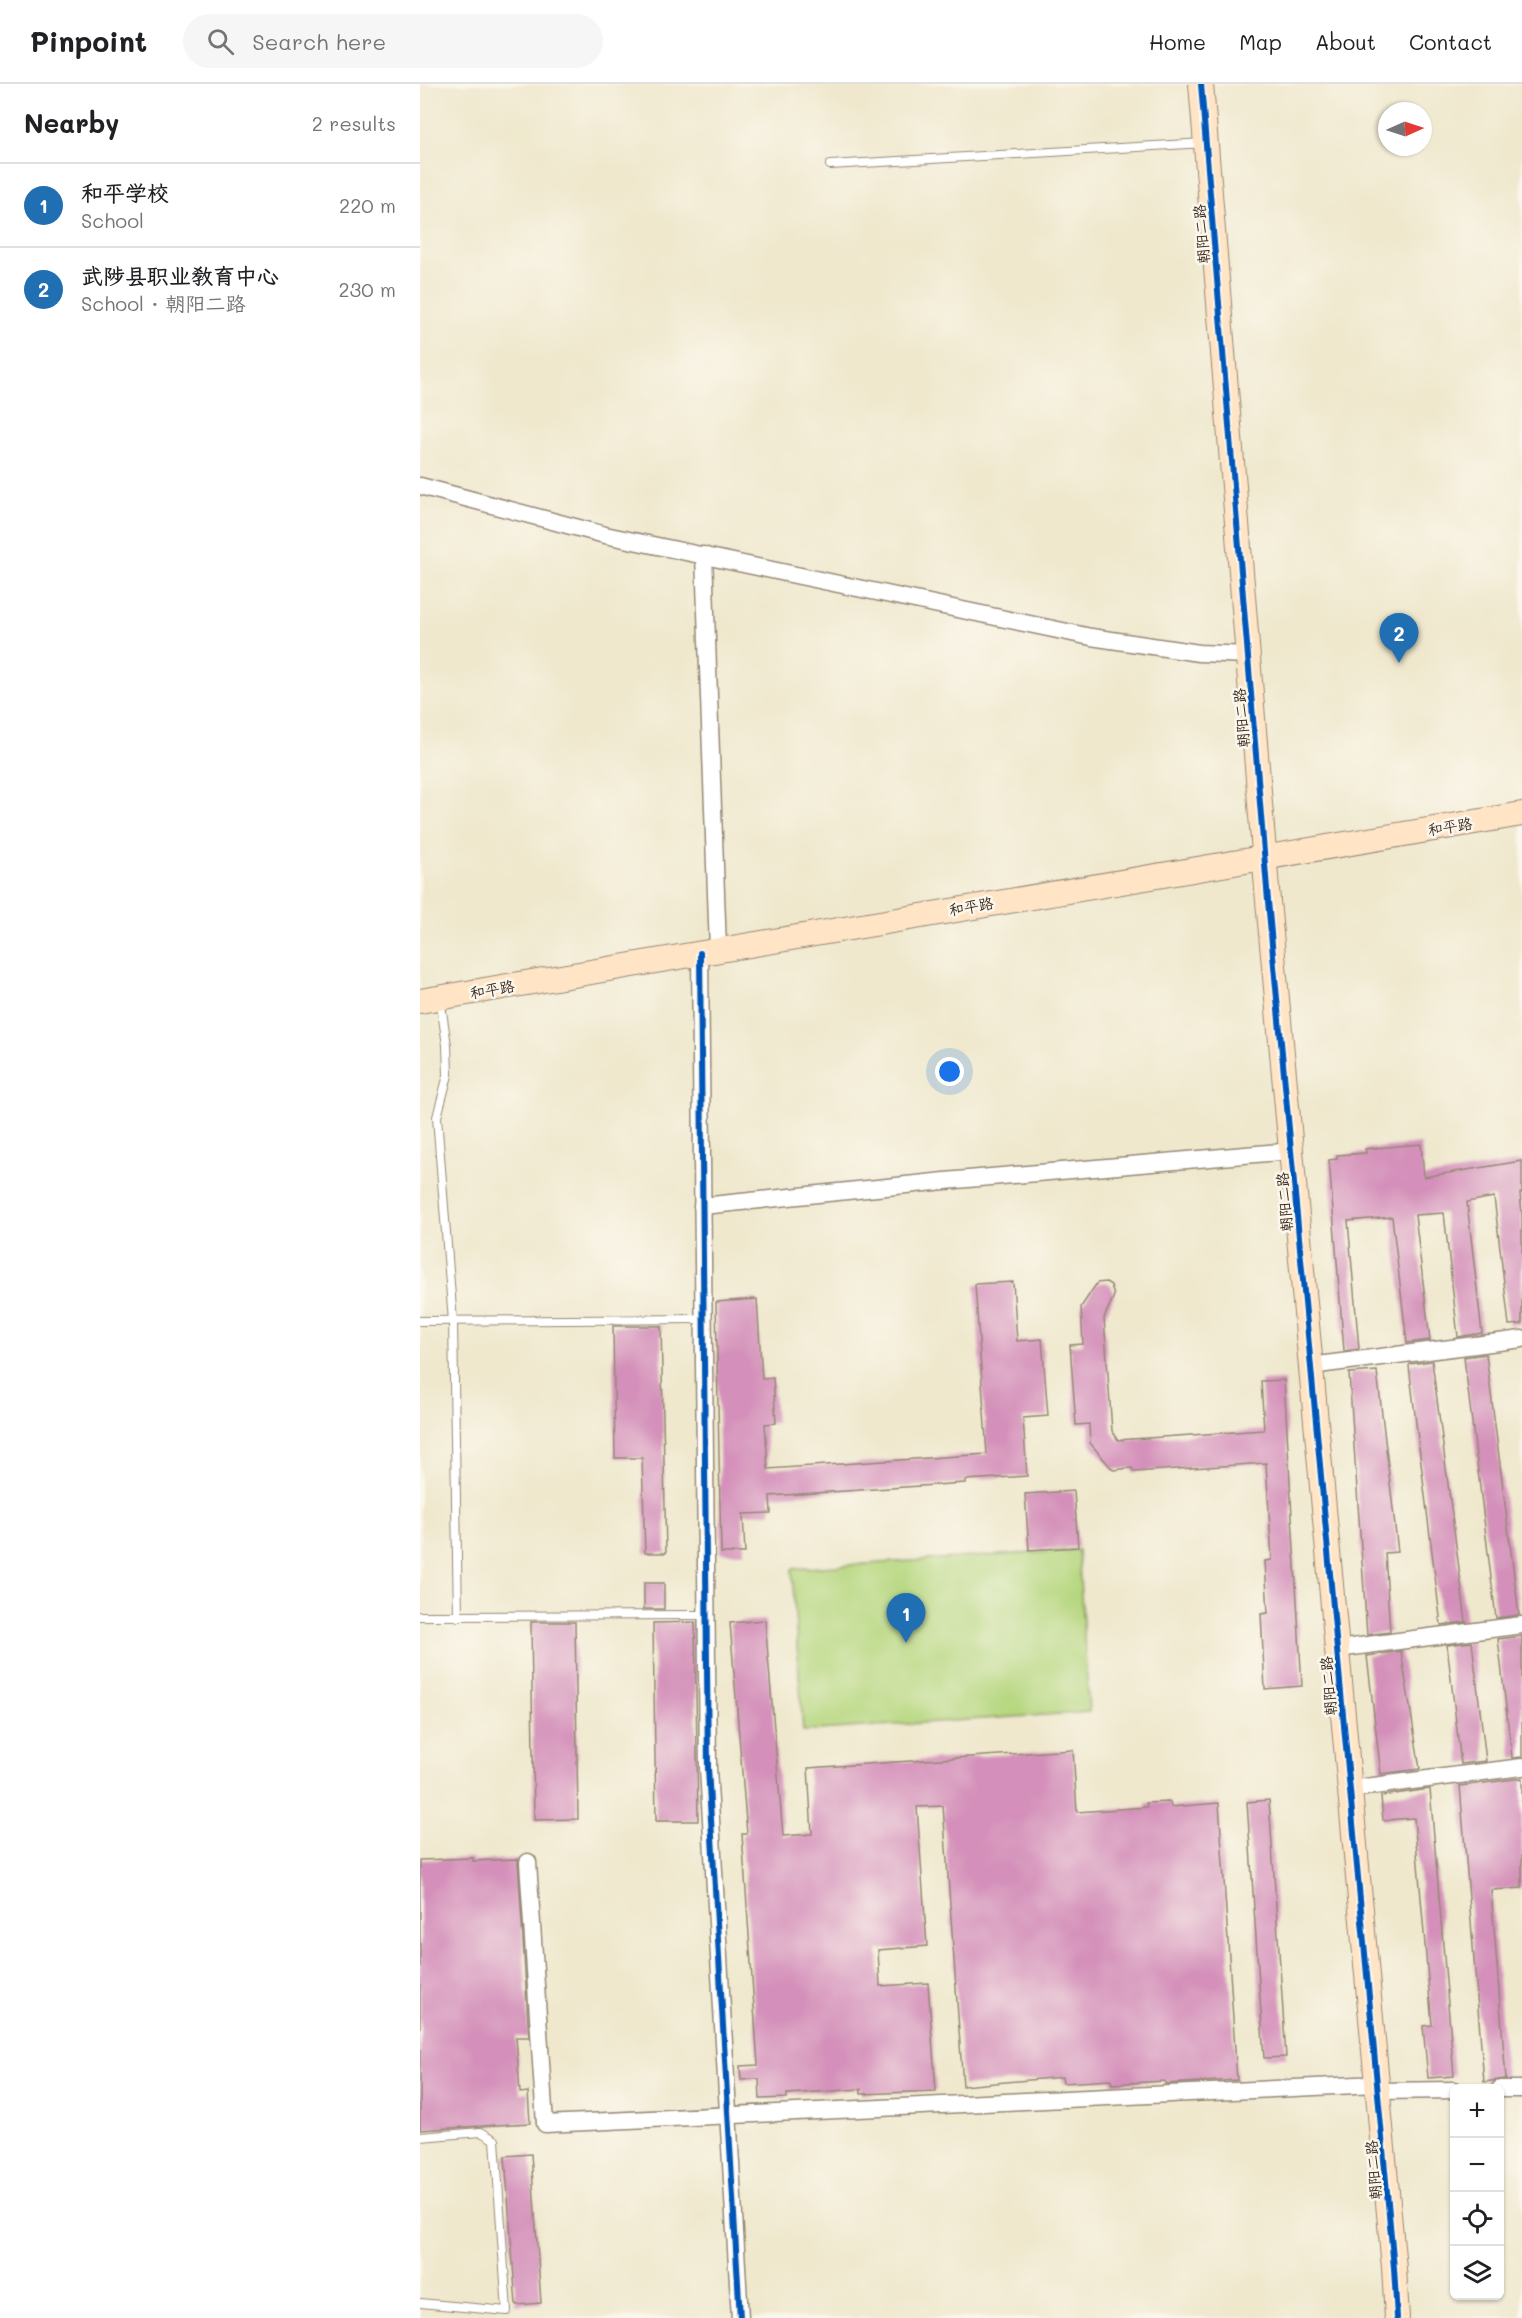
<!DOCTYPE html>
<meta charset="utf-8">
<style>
:root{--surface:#fff;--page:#f6f6f6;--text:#202124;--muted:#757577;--line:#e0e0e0;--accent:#1f6fb2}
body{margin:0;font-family:Mali,"LXGW WenKai TC",sans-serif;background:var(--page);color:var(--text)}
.controls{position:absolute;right:18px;bottom:18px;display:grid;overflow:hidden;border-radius:9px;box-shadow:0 2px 4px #0004}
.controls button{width:54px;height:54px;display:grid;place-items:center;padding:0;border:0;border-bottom:2px solid var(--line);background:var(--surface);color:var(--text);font:30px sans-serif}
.compass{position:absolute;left:958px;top:18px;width:54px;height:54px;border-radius:50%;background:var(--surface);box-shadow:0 2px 4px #0004;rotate:87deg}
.you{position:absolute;left:530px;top:988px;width:21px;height:21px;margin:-15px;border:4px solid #fff;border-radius:50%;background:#1a73e8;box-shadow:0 0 0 9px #1a73e833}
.badge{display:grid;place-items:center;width:39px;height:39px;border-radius:50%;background:var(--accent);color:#fff;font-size:20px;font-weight:700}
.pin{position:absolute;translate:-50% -50px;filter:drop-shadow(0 2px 3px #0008)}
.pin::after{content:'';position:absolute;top:32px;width:21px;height:18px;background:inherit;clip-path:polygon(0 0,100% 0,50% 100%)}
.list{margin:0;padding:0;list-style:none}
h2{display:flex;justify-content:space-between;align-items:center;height:78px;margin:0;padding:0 24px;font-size:26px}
h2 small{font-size:20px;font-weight:400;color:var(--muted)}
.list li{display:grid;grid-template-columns:39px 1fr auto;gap:18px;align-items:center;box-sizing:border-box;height:84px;padding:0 24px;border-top:2px solid var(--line)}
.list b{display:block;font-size:22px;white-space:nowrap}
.list p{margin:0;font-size:20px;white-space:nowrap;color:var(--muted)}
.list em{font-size:20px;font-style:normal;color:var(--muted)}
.icon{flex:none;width:33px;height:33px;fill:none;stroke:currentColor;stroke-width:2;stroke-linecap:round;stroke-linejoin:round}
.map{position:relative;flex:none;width:1102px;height:2234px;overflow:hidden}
header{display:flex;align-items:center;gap:36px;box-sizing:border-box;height:84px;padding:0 30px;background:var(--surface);border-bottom:2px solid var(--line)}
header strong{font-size:28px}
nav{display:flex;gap:33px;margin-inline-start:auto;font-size:21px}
.search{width:420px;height:54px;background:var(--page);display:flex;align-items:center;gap:15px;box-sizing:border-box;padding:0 21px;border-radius:33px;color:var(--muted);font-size:22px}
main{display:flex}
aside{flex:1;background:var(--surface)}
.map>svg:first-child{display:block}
.green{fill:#b6d77f;stroke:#78804e;stroke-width:1.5}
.building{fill:#d490ba}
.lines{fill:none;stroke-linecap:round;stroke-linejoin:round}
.lane-casing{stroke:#958976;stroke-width:10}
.street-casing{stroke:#958976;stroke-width:19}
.secondary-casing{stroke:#958976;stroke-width:26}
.lane{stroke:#fff;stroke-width:8}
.street{stroke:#fff;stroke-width:16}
.secondary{stroke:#ffe4c6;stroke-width:24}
.cycleway-casing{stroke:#fbf7ec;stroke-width:10}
.cycleway{stroke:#0057b8;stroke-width:6}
.labels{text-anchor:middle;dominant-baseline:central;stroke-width:5;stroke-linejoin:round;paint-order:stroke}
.street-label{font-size:15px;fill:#3b2a1e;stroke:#fbf7ec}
</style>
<header>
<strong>Pinpoint</strong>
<div class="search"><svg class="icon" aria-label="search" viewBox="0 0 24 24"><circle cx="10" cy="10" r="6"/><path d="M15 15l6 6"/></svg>Search here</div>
<nav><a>Home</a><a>Map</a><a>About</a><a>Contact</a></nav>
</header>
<main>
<aside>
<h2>Nearby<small>2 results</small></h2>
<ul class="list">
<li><span class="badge">1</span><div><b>和平学校</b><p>School</p></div><em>220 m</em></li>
<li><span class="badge">2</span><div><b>武陟县职业教育中心</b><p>School · 朝阳二路</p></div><em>230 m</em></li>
</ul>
</aside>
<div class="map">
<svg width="1102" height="2234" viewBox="0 0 1102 2234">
<rect width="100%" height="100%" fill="#fbf7ec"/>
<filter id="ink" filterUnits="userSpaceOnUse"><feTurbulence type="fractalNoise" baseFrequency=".0167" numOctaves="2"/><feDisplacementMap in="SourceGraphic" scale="12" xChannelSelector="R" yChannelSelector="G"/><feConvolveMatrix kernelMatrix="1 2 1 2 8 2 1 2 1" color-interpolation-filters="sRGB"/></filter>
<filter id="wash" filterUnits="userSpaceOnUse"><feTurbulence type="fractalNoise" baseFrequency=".008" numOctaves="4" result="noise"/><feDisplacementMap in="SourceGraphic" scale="24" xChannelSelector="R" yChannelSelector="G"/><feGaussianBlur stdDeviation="1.35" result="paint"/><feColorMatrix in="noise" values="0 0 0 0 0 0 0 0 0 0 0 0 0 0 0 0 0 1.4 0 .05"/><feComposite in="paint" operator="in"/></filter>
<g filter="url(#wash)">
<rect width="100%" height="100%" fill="#efe8cd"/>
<polygon class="green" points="658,1466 669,1628 383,1647 372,1485"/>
<g id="blocks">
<g class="building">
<polygon points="1001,1060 1004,1093 1102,1077 1102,1109 1100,1109 1102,1130 1102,1240 1089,1241 1074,1113 1047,1118 1062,1249 1038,1253 1024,1129 995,1131 1010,1256 987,1259 972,1133 928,1137 939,1265 924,1267 909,1076 917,1075 917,1071 946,1069 945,1065"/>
<polygon points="593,1198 597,1257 622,1255 628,1332 603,1334 607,1392 545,1396 545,1399 350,1412 351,1429 323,1430 325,1469 301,1469 296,1218 337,1215 342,1295 353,1294 356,1339 345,1340 348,1385 567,1370 555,1200"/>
<polygon points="686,1198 691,1201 694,1212 684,1234 692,1347 698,1356 844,1346 841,1297 864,1296 882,1602 845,1605 841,1530 848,1529 845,1477 852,1476 846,1379 713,1388 712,1384 693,1386 670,1359 669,1340 656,1341 650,1261 663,1260 661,1223 677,1199"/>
<polygon points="193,1242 241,1242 246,1469 225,1469 222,1374 195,1374"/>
<polygon points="1066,1270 1099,1531 1076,1534 1044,1273"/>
<polygon points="1012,1277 1046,1538 1021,1541 989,1282 990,1280"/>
<polygon points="957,1287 978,1468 965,1469 970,1548 947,1551 929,1289"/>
<polygon points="654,1407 658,1463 609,1466 605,1410"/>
<rect x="224" y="1499" width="20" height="26"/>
<polygon points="345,1536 363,1752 392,1750 388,1684 653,1666 657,1728 727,1723 726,1719 750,1718 751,1723 799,1719 817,1996 745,2000 745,1997 692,2000 691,1996 643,1999 642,1993 543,2002 523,1722 497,1723 507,1862 458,1866 460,1902 508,1899 516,2007 441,2010 441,2005 367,2010 367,2014 340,2015 339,1995 321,1996 320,1982 338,1981 322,1750 327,1750 310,1539"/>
<polygon points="111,1538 155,1538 158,1735 114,1736"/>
<polygon points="275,1538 278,1737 236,1737 233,1539"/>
<polygon points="1102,1552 1102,1673 1092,1674 1078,1555"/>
<polygon points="1052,1558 1066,1677 1041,1680 1027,1561"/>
<polygon points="981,1567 1000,1685 961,1690 947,1572"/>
<polygon points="1102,1694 1102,1804 1071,1806 1086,1995 1064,1998 1040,1702"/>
<polygon points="1010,1705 1034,1992 1008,1994 1003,1942 1012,1941 994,1734 963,1736 961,1712"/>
<polygon points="849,1716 866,1973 844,1974 827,1718"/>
<polygon points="53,1774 53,1777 98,1775 109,1953 96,1953 100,2009 108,2008 110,2039 0,2046 0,1776"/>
<polygon points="111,2070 121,2219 96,2221 85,2072"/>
</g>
</g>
</g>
<g filter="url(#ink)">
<use href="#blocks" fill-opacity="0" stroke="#958976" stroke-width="1.5"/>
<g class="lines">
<g class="lane-casing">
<g id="lane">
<polyline points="410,81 785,59"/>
<polyline points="20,914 27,961 28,991 17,1033 33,1238 38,1533"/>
<polyline points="0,1237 284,1235"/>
<polyline points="0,1532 286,1531"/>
<polyline points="0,2053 61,2048 75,2056 87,2227 0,2219"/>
</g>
</g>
<g class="street-casing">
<g id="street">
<polyline points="0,402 185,451 671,553 779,569 828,571"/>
<polyline points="284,471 298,866"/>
<polyline points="280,869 288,1684 320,2234"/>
<polyline points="282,1122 525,1097 871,1067"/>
<polyline points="890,1282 1102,1255"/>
<polyline points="917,1565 1102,1541"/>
<polyline points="930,1705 1102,1683"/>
<polyline points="108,1778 125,2040 957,2000"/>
<polyline points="1080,2005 1102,2005"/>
<polyline points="958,2007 1034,2006"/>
</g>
</g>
<g class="secondary-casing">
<g id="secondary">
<polyline points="781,0 848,817 974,2184 977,2234"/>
<polyline points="0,917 1102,730"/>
</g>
</g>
<use href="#lane" class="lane"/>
<use href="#street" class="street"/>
<use href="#secondary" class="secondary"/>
<g class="cycleway-casing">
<g id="cycleway">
<polyline points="781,0 848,817 974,2184 977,2234"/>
<polyline points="280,869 288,1684 320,2234"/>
</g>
</g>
<use href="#cycleway" class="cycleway"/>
</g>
</g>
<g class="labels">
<g class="street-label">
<text transform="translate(781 150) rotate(-95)">朝阳二路</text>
<text transform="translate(821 634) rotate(-95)">朝阳二路</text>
<text transform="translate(1030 742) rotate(-9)">和平路</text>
<text transform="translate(551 822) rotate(-10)">和平路</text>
<text transform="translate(72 905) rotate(-10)">和平路</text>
<text transform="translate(864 1118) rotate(-95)">朝阳二路</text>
<text transform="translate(908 1602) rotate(-95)">朝阳二路</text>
<text transform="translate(953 2086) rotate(-95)">朝阳二路</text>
</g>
</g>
</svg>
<div class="controls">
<button>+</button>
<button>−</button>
<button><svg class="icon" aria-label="locate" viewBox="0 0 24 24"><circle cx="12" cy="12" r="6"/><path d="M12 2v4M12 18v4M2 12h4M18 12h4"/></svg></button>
<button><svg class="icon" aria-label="layers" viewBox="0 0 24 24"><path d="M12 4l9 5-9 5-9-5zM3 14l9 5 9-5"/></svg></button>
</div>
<svg class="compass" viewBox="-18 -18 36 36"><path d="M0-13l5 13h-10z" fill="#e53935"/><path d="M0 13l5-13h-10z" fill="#757577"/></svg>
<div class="you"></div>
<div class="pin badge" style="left:486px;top:1559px">1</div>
<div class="pin badge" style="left:979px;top:579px">2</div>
</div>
</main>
